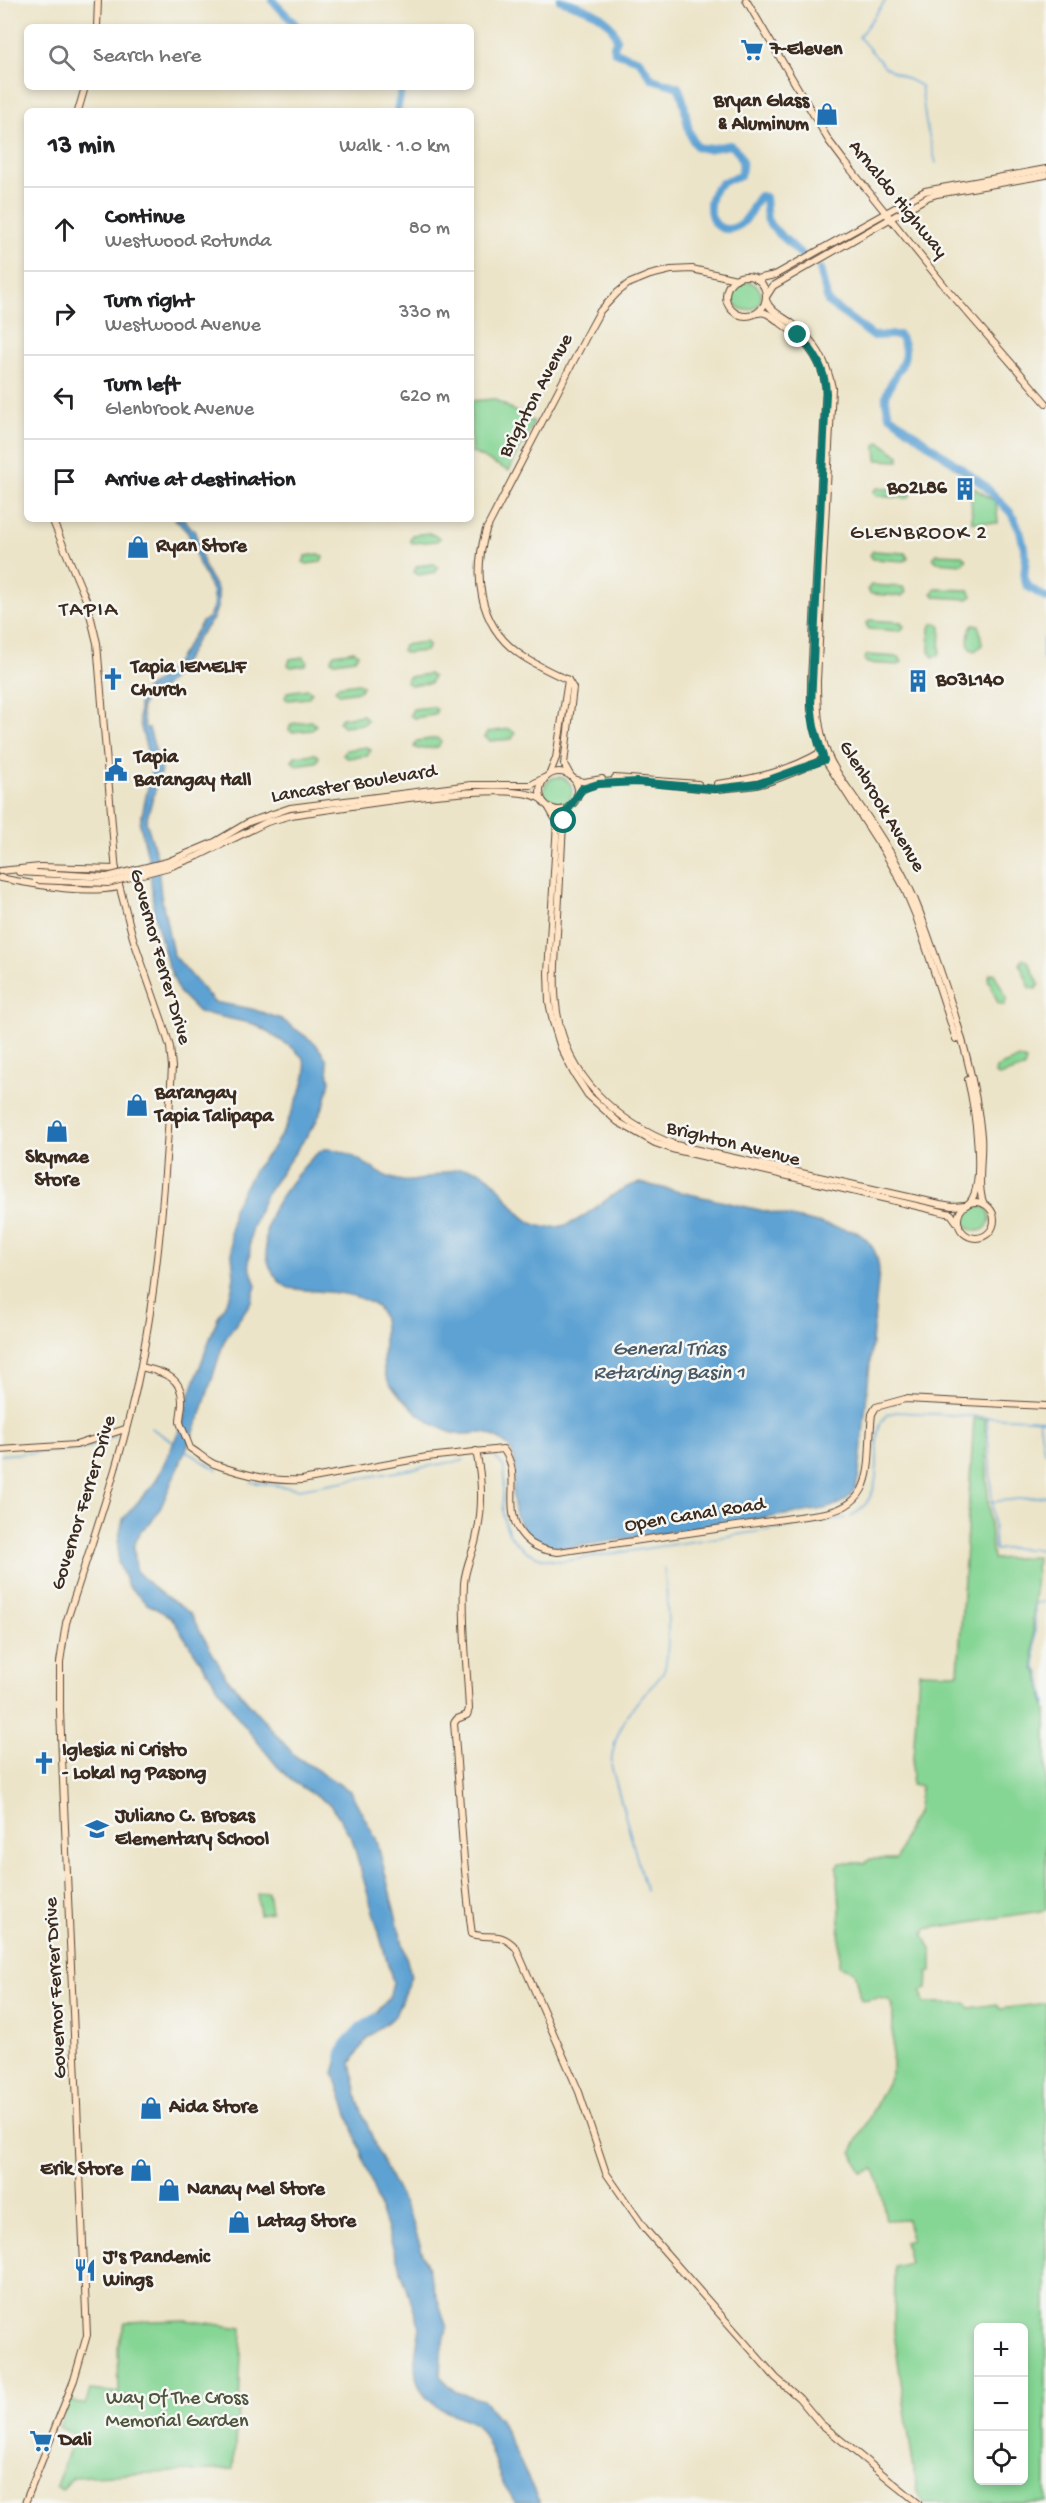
<!DOCTYPE html>
<meta charset="utf-8">
<style>
:root{--surface:#fff;--page:#f2f2f2;--text:#202124;--muted:#757577;--line:#e0e0e0}
body{margin:0;font-family:"Gochi Hand",sans-serif;background:var(--page);color:var(--text)}
.controls{position:absolute;right:18px;bottom:18px;display:grid;overflow:hidden;border-radius:9px;box-shadow:0 3px 9px #0003}
.controls button{width:54px;height:54px;display:grid;place-items:center;padding:0;border:0;border-bottom:2px solid var(--line);background:var(--surface);color:var(--text);font:30px sans-serif}
.stop{position:absolute;width:18px;height:18px;margin:-14px;border:4px solid #0f766e;border-radius:50%;background:#fff}
.stop.end{background:#0f766e;border-color:#fff;box-shadow:0 2px 6px #0008}
.list{margin:0;padding:0;list-style:none}
h2{display:flex;justify-content:space-between;align-items:center;height:78px;margin:0;padding:0 24px;font-size:26px}
h2 small{font-size:20px;font-weight:400;color:var(--muted)}
.list li{display:grid;grid-template-columns:39px 1fr auto;gap:18px;align-items:center;box-sizing:border-box;height:84px;padding:0 24px;border-top:2px solid var(--line)}
.list b{display:block;font-size:22px;white-space:nowrap}
.list p{margin:0;font-size:20px;white-space:nowrap;color:var(--muted)}
.list em{font-size:20px;font-style:normal;color:var(--muted)}
.icon{flex:none;width:33px;height:33px;fill:none;stroke:currentColor;stroke-width:2;stroke-linecap:round;stroke-linejoin:round}
.map{position:relative;flex:none;width:1046px;height:2503px;overflow:hidden}
.search{position:absolute;background:var(--surface);box-shadow:0 3px 9px #0003;left:24px;top:24px;width:450px;height:66px;display:flex;align-items:center;gap:15px;box-sizing:border-box;padding:0 21px;border-radius:9px;color:var(--muted);font-size:22px}
.panel{position:absolute;background:var(--surface);box-shadow:0 3px 9px #0003;left:24px;top:108px;width:450px;height:414px;border-radius:9px}
.map>svg:first-child{display:block}
.green{fill:#85d594;stroke:#608059;stroke-width:1.5;fill-rule:evenodd}
.water{fill:#5da2d3;stroke:#4c6678;stroke-width:1.5}
.lines{fill:none;stroke-linecap:round;stroke-linejoin:round}
.stream{stroke:#5da2d3;stroke-width:1.5}
.river{stroke:#5da2d3;stroke-width:8}
.secondary-casing{stroke:#564638;stroke-width:8}
.secondary{stroke:#ffe4c6;stroke-width:6}
.secondary-bridge-casing{stroke:#564638;stroke-width:8;stroke-linecap:butt}
.secondary-bridge{stroke:#ffe4c6;stroke-width:6}
.route{stroke:#0f766e;stroke-width:8}
.labels{text-anchor:middle;dominant-baseline:central;stroke-width:5;stroke-linejoin:round;paint-order:stroke}
.poi-label{font-size:20px;font-weight:bold;fill:#3b2a1e;stroke:#f6f6f2;text-anchor:start}
.street-label{font-size:20px;fill:#3b2a1e;stroke:#f6f6f2}
.park-label{font-size:20px;fill:#4e553c;stroke:#f6f6f2}
.neighbourhood-label{font-size:21px;letter-spacing:1.5px;fill:#3b2a1e;stroke:#f6f6f2}
.water-label{font-size:21px;font-style:italic;fill:#495a66;stroke:#f6f6f2}
.quarter-label{font-size:22px;letter-spacing:1.5px;fill:#3b2a1e;stroke:#f6f6f2}
</style>
<div class="map">
<svg width="1046" height="2503" viewBox="0 0 1046 2503">
<rect width="100%" height="100%" fill="#f6f6f2"/>
<filter id="ink" filterUnits="userSpaceOnUse"><feTurbulence type="fractalNoise" baseFrequency=".0167" numOctaves="2"/><feDisplacementMap in="SourceGraphic" scale="12" xChannelSelector="R" yChannelSelector="G"/><feConvolveMatrix kernelMatrix="1 2 1 2 8 2 1 2 1" color-interpolation-filters="sRGB"/></filter>
<filter id="wash" filterUnits="userSpaceOnUse"><feTurbulence type="fractalNoise" baseFrequency=".008" numOctaves="4" result="noise"/><feDisplacementMap in="SourceGraphic" scale="24" xChannelSelector="R" yChannelSelector="G"/><feGaussianBlur stdDeviation="1.35" result="paint"/><feColorMatrix in="noise" values="0 0 0 0 0 0 0 0 0 0 0 0 0 0 0 0 0 1.4 0 .05"/><feComposite in="paint" operator="in"/></filter>
<g filter="url(#wash)">
<rect width="100%" height="100%" fill="#ece4c8"/>
<g class="green">
<circle cx="747" cy="296" r="14"/>
<polygon points="494,399 534,422 509,471 471,452 471,401"/>
<polygon points="880,442 899,456 899,461 877,460 876,445"/>
<polygon points="877,488 908,490 911,495 907,498 876,496 873,492"/>
<polygon points="974,488 996,502 998,523 972,522 971,495"/>
<polygon points="429,533 440,538 437,541 413,543 410,541 412,535"/>
<polygon points="873,551 905,553 908,558 904,561 873,559 870,555"/>
<polygon points="319,554 323,557 321,562 307,564 303,562 306,556"/>
<polygon points="937,554 962,555 966,560 962,564 937,562 933,558"/>
<polygon points="434,564 438,567 436,572 418,575 414,572 417,566"/>
<polygon points="871,585 903,587 906,592 902,596 871,594 867,590"/>
<polygon points="935,589 969,590 972,596 968,599 935,597 932,593"/>
<polygon points="870,620 901,622 904,627 900,631 869,629 866,624"/>
<polygon points="937,623 941,627 940,652 939,655 933,657 929,651 930,628 932,624"/>
<path d="M973,625H979L982,645L975,651L970,649C967,642 968,630 973,625Z"/>
<polygon points="425,642 429,645 426,651 405,653 402,651 404,645"/>
<polygon points="354,651 358,654 355,659 335,662 331,660 334,654"/>
<polygon points="867,655 899,657 902,662 898,665 867,663 864,659"/>
<polygon points="303,657 307,661 306,665 291,667 288,665 290,659"/>
<polygon points="429,674 433,677 430,683 410,685 406,682 409,677"/>
<polygon points="358,683 363,686 359,691 339,694 335,690 338,686"/>
<polygon points="307,689 312,692 308,698 288,700 285,698 287,692"/>
<polygon points="433,707 437,710 434,715 414,718 410,715 413,709"/>
<polygon points="363,715 367,720 364,724 343,726 339,722 342,718"/>
<polygon points="311,721 316,725 312,730 292,732 289,730 291,724"/>
<polygon points="509,729 515,733 512,739 490,741 485,737 488,732"/>
<polygon points="437,738 441,741 438,747 418,749 414,747 417,741"/>
<polygon points="366,747 371,750 367,756 347,758 343,755 346,750"/>
<polygon points="315,754 319,757 316,762 296,765 292,761 295,756"/>
<circle cx="558" cy="791" r="14"/>
<polygon points="1023,959 1028,961 1039,984 1036,989 1030,988 1020,964"/>
<polygon points="994,973 1007,998 1004,1005 998,1003 988,979 990,974"/>
<polygon points="1019,1058 1026,1061 1024,1068 999,1076 995,1074 996,1068"/>
<circle cx="977" cy="1218" r="13"/>
<path d="M974,1418L985,1419L988,1501L993,1559L1037,1557L1033,1619L1034,1669L1038,1672L1046,1711V1910L926,1929L924,1935L932,1952V1972L928,1973L927,1989L921,1991L924,2003H965L970,2008L997,2004L1000,2009L1046,2003V2503H924L917,2492L894,2333L895,2267L909,2263L904,2241L911,2239L907,2219L886,2220L879,2183L874,2169L861,2173L852,2151L892,2073L893,2006L889,2000L879,1998L863,2001L860,1998L854,1971L839,1966L840,1908L837,1867L840,1863H865L870,1859H897L908,1826L917,1813L921,1786L911,1785L919,1672L958,1673ZM978,2328H1024V2480H978Z"/>
<polygon points="268,1892 271,1912 260,1914 257,1894"/>
<polygon points="186,2320 242,2328 238,2431 236,2431 233,2469 73,2477 62,2490 56,2486 74,2434 59,2427 70,2400 85,2405 90,2390 119,2393 118,2346 125,2322"/>
</g>
<g class="water">
<path d="M175,519H184L195,532L205,568L218,591V605L213,619L198,637L190,652L174,677L161,689L150,691L145,697L141,710L145,728H149L161,770L146,821L157,857L161,895L173,954L214,1002L252,1009L281,1019L315,1043L326,1058L330,1081L325,1103L315,1124L266,1194L251,1230L249,1264L256,1286L251,1302L224,1341L200,1417L161,1507L150,1524L140,1531L134,1547L136,1571L154,1588L190,1613L226,1677L295,1756L350,1791L377,1841L411,1976L395,2016L366,2039L351,2063L358,2101L377,2150L413,2223L447,2328L441,2356L440,2376L456,2392L483,2400L500,2420L540,2503H515C510,2495 505,2487 501,2479C494,2463 490,2442 479,2428C472,2419 460,2418 450,2413C407,2395 413,2364 420,2327L334,2073L340,2052L389,1998L393,1982L352,1839L332,1806L295,1783L278,1767L239,1719L171,1617L147,1604L128,1586L118,1562V1542L123,1519L156,1481L183,1422L187,1403L217,1319L231,1293L234,1276L230,1234L233,1208L255,1169L272,1149L284,1130L302,1088L306,1072L304,1059L293,1048L254,1024L199,1012L179,992L167,962L154,913L149,861L140,824L152,769L139,720V704L146,689L165,675L178,660L202,622L209,617L214,604L212,590L199,564L192,543L188,533Z"/>
<path d="M324,1149C355,1147 374,1178 403,1181C427,1184 456,1161 479,1171C506,1183 513,1222 544,1227C582,1233 606,1188 641,1183L857,1232C872,1242 878,1253 879,1271L859,1475C855,1496 845,1504 824,1509L559,1549C530,1546 515,1527 513,1498C512,1481 519,1464 510,1449C508,1445 504,1443 500,1440C481,1428 477,1435 457,1434C448,1433 435,1425 428,1421C416,1412 389,1388 385,1374C379,1356 392,1315 374,1305C348,1289 318,1293 289,1288C264,1276 261,1238 271,1214C277,1199 288,1187 297,1175C305,1166 312,1155 324,1149Z"/>
</g>
<g class="lines">
<g class="stream">
<polyline points="886,0 859,37 885,67 921,86 926,124 936,163"/>
<polyline points="987,1417 995,1550 1012,1548 1046,1550"/>
<polyline points="1039,1420 1044,1452 1046,1452"/>
<polyline points="151,1428 173,1442"/>
<polyline points="185,1450 217,1470"/>
<polyline points="0,1455 84,1449 116,1435"/>
<path d="M495,1457L504,1467C505,1483 501,1500 503,1515C509,1549 540,1564 571,1560L846,1518"/>
<polyline points="251,1482 299,1489 464,1460"/>
<polyline points="990,1502 1046,1496"/>
<path d="M851,1517C897,1488 862,1436 888,1414L896,1412L1046,1420"/>
<polyline points="1046,1602 1035,1603 1035,1668 1039,1670 1046,1705"/>
<path d="M646,1891L611,1765C613,1737 625,1716 643,1695C651,1686 659,1681 664,1670C671,1652 667,1589 664,1568"/>
</g>
<g class="river">
<polyline points="272,0 298,27"/>
<path d="M560,0C583,8 611,13 617,40L614,46L615,52L639,60L652,79L678,87C689,106 683,129 697,147L707,149L730,145C742,153 745,163 740,176C735,178 727,180 722,183C700,197 710,241 738,226C750,220 752,204 760,196L765,197L767,219L772,227L804,257"/>
<polyline points="397,111 402,87"/>
<path d="M820,269L828,302L873,336L899,335C916,359 892,373 886,396C885,402 888,410 889,415L985,486L1011,513L1020,531L1026,556L1024,578L1027,586L1046,598"/>
<polyline points="1046,641 1046,657"/>
<path d="M340,2058C343,2038 360,2027 376,2017"/>
</g>
</g>
</g>
<g filter="url(#ink)">
<g class="lines">
<g class="secondary-casing">
<g id="secondary">
<polyline points="746,0 829,141 844,161 947,289 1046,403"/>
<polyline points="97,27 98,0"/>
<polyline points="78,111 85,87"/>
<circle cx="746" cy="296" r="20"/>
<polyline points="756,279 775,275 925,191 1046,169"/>
<polyline points="766,297 773,286 928,197 937,194 1046,175"/>
<path d="M766,300C770,312 784,317 794,325C815,341 827,361 832,388L817,681C817,706 818,729 827,753C834,771 847,787 858,803C882,838 905,873 920,913C945,983 974,1062 981,1136C983,1155 976,1188 984,1204"/>
<path d="M758,313C766,311 771,316 778,321C803,339 821,355 826,387L811,680V710L822,755L884,851L903,885L916,916L956,1039"/>
<circle cx="559" cy="791" r="19"/>
<polyline points="550,773 556,758 568,680"/>
<path d="M570,775L564,764L573,688L568,680C551,672 533,664 518,653C478,624 473,574 486,530L588,333L600,311L617,293L628,284L650,275L671,270L692,269L736,279"/>
<polyline points="615,778 698,784"/>
<polyline points="574,779 584,782 602,779"/>
<path d="M717,784C755,779 790,771 823,751"/>
<path d="M577,795C597,767 684,789 715,789C728,788 743,787 756,785C780,780 803,767 825,759"/>
<path d="M569,807L563,824C561,861 559,897 557,934C555,960 553,986 557,1012C567,1077 617,1123 676,1145L940,1204L952,1206L966,1205"/>
<polyline points="549,808 557,822 548,973 549,1002 553,1022 561,1048 573,1072 588,1095 618,1122 655,1143 672,1149 951,1214 959,1225"/>
<polyline points="196,850 215,842 249,822 290,808 471,785 531,785 544,778"/>
<path d="M198,856L267,822L292,815C337,809 509,777 541,799"/>
<polyline points="0,871 40,867 116,869"/>
<polyline points="19,872 36,873"/>
<path d="M0,878C38,885 81,894 119,887"/>
<path d="M968,1080C974,1104 987,1185 969,1203"/>
<circle cx="976" cy="1220" r="18"/>
<path d="M141,1367C162,1372 183,1376 182,1403C182,1409 180,1415 180,1422C181,1426 188,1442 190,1448C198,1453 206,1460 214,1464C241,1474 273,1482 302,1480L427,1457L503,1449C524,1475 500,1511 524,1537C533,1547 545,1551 558,1552L819,1514C880,1505 866,1462 872,1414L876,1407L905,1399L1046,1406"/>
<polyline points="0,1450 76,1445 125,1429"/>
<path d="M476,1451C483,1482 483,1512 475,1543C471,1556 465,1570 464,1583C462,1625 467,1667 469,1709L467,1715L457,1719L454,1723C460,1793 462,1864 472,1934C490,1940 499,1930 516,1948L579,2092L606,2173L645,2229L776,2378L799,2398L820,2423L918,2503"/>
<path d="M25,2503L74,2380L87,2335L60,1712V1662L66,1623C93,1538 124,1453 141,1365C160,1267 166,1166 172,1067L170,1047L162,1021L133,938L116,873L97,643L87,602L52,519"/>
</g>
</g>
<use href="#secondary" class="secondary"/>
<g class="secondary-bridge-casing">
<g id="secondary-bridge">
<polyline points="36,873 107,877 167,862 196,850"/>
<polyline points="36,880 108,883 169,867 198,856"/>
</g>
</g>
<use href="#secondary-bridge" class="secondary-bridge"/>
</g>
</g>
<g class="lines" filter="url(#ink)">
<path class="route" d="M564,821L566,812L582,789L598,784L637,782L715,789L758,784L824,760L814,727L811,704L826,393C825,369 815,352 798,335"/>
</g>
<defs>
<g id="supermarket-bare" transform="scale(1.8)"><path d="M-6-5.5h2.5l.6 2H6L4.5 2H-2.5L-4.4-4H-6ZM-1.5 3.2a1.3 1.3 0 1 0 .1 0ZM3 3.2a1.3 1.3 0 1 0 .1 0Z" fill="#1f6fb2" stroke="#f6f6f2" stroke-width="2.5" paint-order="stroke"/></g>
<g id="shop-bare" transform="scale(1.8)"><path d="M-5-2.5h2.3a2.7 3.5 0 0 1 5.4 0H5L5.5 6h-11ZM-1.5-2.5h3a1.5 2.3 0 0 0-3 0Z" fill="#1f6fb2" stroke="#f6f6f2" stroke-width="2.5" paint-order="stroke"/></g>
<g id="building-bare" transform="scale(1.8)"><path d="M-4-6H4V6H1V3H-1V6H-4ZM-2.5-4.3h1.7v1.8h-1.7ZM.8-4.3h1.7v1.8H.8ZM-2.5-1h1.7V.8h-1.7ZM.8-1h1.7V.8H.8Z" fill="#1f6fb2" stroke="#f6f6f2" stroke-width="2.5" paint-order="stroke"/></g>
<g id="church-bare" transform="scale(1.8)"><path d="M-1.2-6h2.4v3.5h3.3v2.4h-3.3V6h-2.4V-.1h-3.3v-2.4h3.3Z" fill="#1f6fb2" stroke="#f6f6f2" stroke-width="2.5" paint-order="stroke"/></g>
<g id="civic-bare" transform="scale(1.8)"><path d="M-.6-6.5H3V-4.5H.6V-3L4-1V1h2V6H-6V1h2V-1L-.6-3ZM-1.2 2.5V6h2.4V2.5Z" fill="#1f6fb2" stroke="#f6f6f2" stroke-width="2.5" paint-order="stroke"/></g>
<g id="school-bare" transform="scale(1.8)"><path d="M0-5L7-2L0 1L-7-2ZM-4 1L0 2.5L4 1V4Q0 6-4 4Z" fill="#1f6fb2" stroke="#f6f6f2" stroke-width="2.5" paint-order="stroke"/></g>
<g id="restaurant-bare" transform="scale(1.8)"><path d="M-5-6h1v4h1v-4h1v4h1v-4h1v5L-1.5 .5V6h-2V.5L-5-1ZM5-6V6H3V1.5H1.5Q1.5-4 5-6Z" fill="#1f6fb2" stroke="#f6f6f2" stroke-width="2.5" paint-order="stroke"/></g>
</defs>
<g fill-rule="evenodd">
<use href="#supermarket-bare" x="752" y="50"/>
<use href="#shop-bare" x="827" y="114"/>
<use href="#building-bare" x="965" y="489"/>
<use href="#shop-bare" x="138" y="547"/>
<use href="#church-bare" x="113" y="679"/>
<use href="#building-bare" x="918" y="681"/>
<use href="#civic-bare" x="116" y="770"/>
<use href="#shop-bare" x="137" y="1105"/>
<use href="#shop-bare" x="57" y="1131"/>
<use href="#church-bare" x="44" y="1763"/>
<use href="#school-bare" x="97" y="1829"/>
<use href="#shop-bare" x="151" y="2108"/>
<use href="#shop-bare" x="141" y="2170"/>
<use href="#shop-bare" x="169" y="2190"/>
<use href="#shop-bare" x="239" y="2222"/>
<use href="#restaurant-bare" x="85" y="2270"/>
<use href="#supermarket-bare" x="41" y="2441"/>
</g>
<g class="labels">
<g class="poi-label">
<text x="770" y="50">7-Eleven</text>
<text x="809" y="102" text-anchor="end">Bryan Glass<tspan x="809" dy="23">&amp; Aluminum</tspan></text>
<text x="947" y="489" text-anchor="end">B02L86</text>
<text x="156" y="547">Ryan Store</text>
<text x="131" y="668">Tapia IEMELIF<tspan x="131" dy="23">Church</tspan></text>
<text x="936" y="681">B03L140</text>
<text x="134" y="758">Tapia<tspan x="134" dy="23">Barangay Hall</tspan></text>
<text x="155" y="1094">Barangay<tspan x="155" dy="23">Tapia Talipapa</tspan></text>
<text x="57" y="1158" text-anchor="middle">Skymae<tspan x="57" dy="23">Store</tspan></text>
<text x="62" y="1751">Iglesia ni Cristo<tspan x="62" dy="23">- Lokal ng Pasong</tspan></text>
<text x="115" y="1817">Juliano C. Brosas<tspan x="115" dy="23">Elementary School</tspan></text>
<text x="169" y="2108">Aida Store</text>
<text x="123" y="2170" text-anchor="end">Erik Store</text>
<text x="187" y="2190">Nanay Mel Store</text>
<text x="257" y="2222">Latag Store</text>
<text x="103" y="2258">J's Pandemic<tspan x="103" dy="23">Wings</tspan></text>
<text x="59" y="2441">Dali</text>
</g>
<g class="street-label">
<text transform="translate(897 200) rotate(51)">Arnaldo Highway</text>
<text transform="translate(537 396) rotate(-62)">Brighton Avenue</text>
<text transform="translate(354 785) rotate(-9)">Lancaster Boulevard</text>
<text transform="translate(881 807) rotate(59)">Glenbrook Avenue</text>
<text transform="translate(159 957) rotate(74)">Governor Ferrer Drive</text>
<text transform="translate(733 1145) rotate(14)">Brighton Avenue</text>
<text transform="translate(85 1503) rotate(-73)">Governor Ferrer Drive</text>
<text transform="translate(695 1516) rotate(-9)">Open Canal Road</text>
<text transform="translate(57 1988) rotate(-93)">Governor Ferrer Drive</text>
</g>
<g class="park-label">
<text x="177" y="2399">Way Of The Cross<tspan x="177" dy="23">Memorial Garden</tspan></text>
</g>
<g class="neighbourhood-label">
<text x="919" y="534">GLENBROOK 2</text>
</g>
<g class="water-label">
<text x="669" y="1350">General Trias<tspan x="669" dy="24">Retarding Basin 1</tspan></text>
</g>
<g class="quarter-label">
<text x="89" y="611">TAPIA</text>
</g>
</g>
</svg>
<div class="controls">
<button>+</button>
<button>−</button>
<button><svg class="icon" aria-label="locate" viewBox="0 0 24 24"><circle cx="12" cy="12" r="6"/><path d="M12 2v4M12 18v4M2 12h4M18 12h4"/></svg></button>
</div>
<div class="stop" style="left:564px;top:821px"></div>
<div class="stop end" style="left:798px;top:335px"></div>
<div class="search"><svg class="icon" aria-label="search" viewBox="0 0 24 24"><circle cx="10" cy="10" r="6"/><path d="M15 15l6 6"/></svg>Search here</div>
<section class="panel">
<h2>13 min<small>Walk · 1.0 km</small></h2>
<ul class="list">
<li><svg class="icon" aria-label="ahead" viewBox="0 0 24 24"><path d="M12 20V5M6 11l6-6 6 6"/></svg><div><b>Continue</b><p>Westwood Rotunda</p></div><em>80 m</em></li>
<li><svg class="icon" aria-label="right" viewBox="0 0 24 24"><path d="M7 20v-9h11M14 6l5 5-5 5"/></svg><div><b>Turn right</b><p>Westwood Avenue</p></div><em>330 m</em></li>
<li><svg class="icon" aria-label="left" viewBox="0 0 24 24"><path d="M17 20v-9H6M10 6l-5 5 5 5"/></svg><div><b>Turn left</b><p>Glenbrook Avenue</p></div><em>620 m</em></li>
<li><svg class="icon" aria-label="arrive" viewBox="0 0 24 24"><path d="M6 21V4h12l-3 4 3 4H6"/></svg><div><b>Arrive at destination</b></div></li>
</ul>
</section>
</div>
